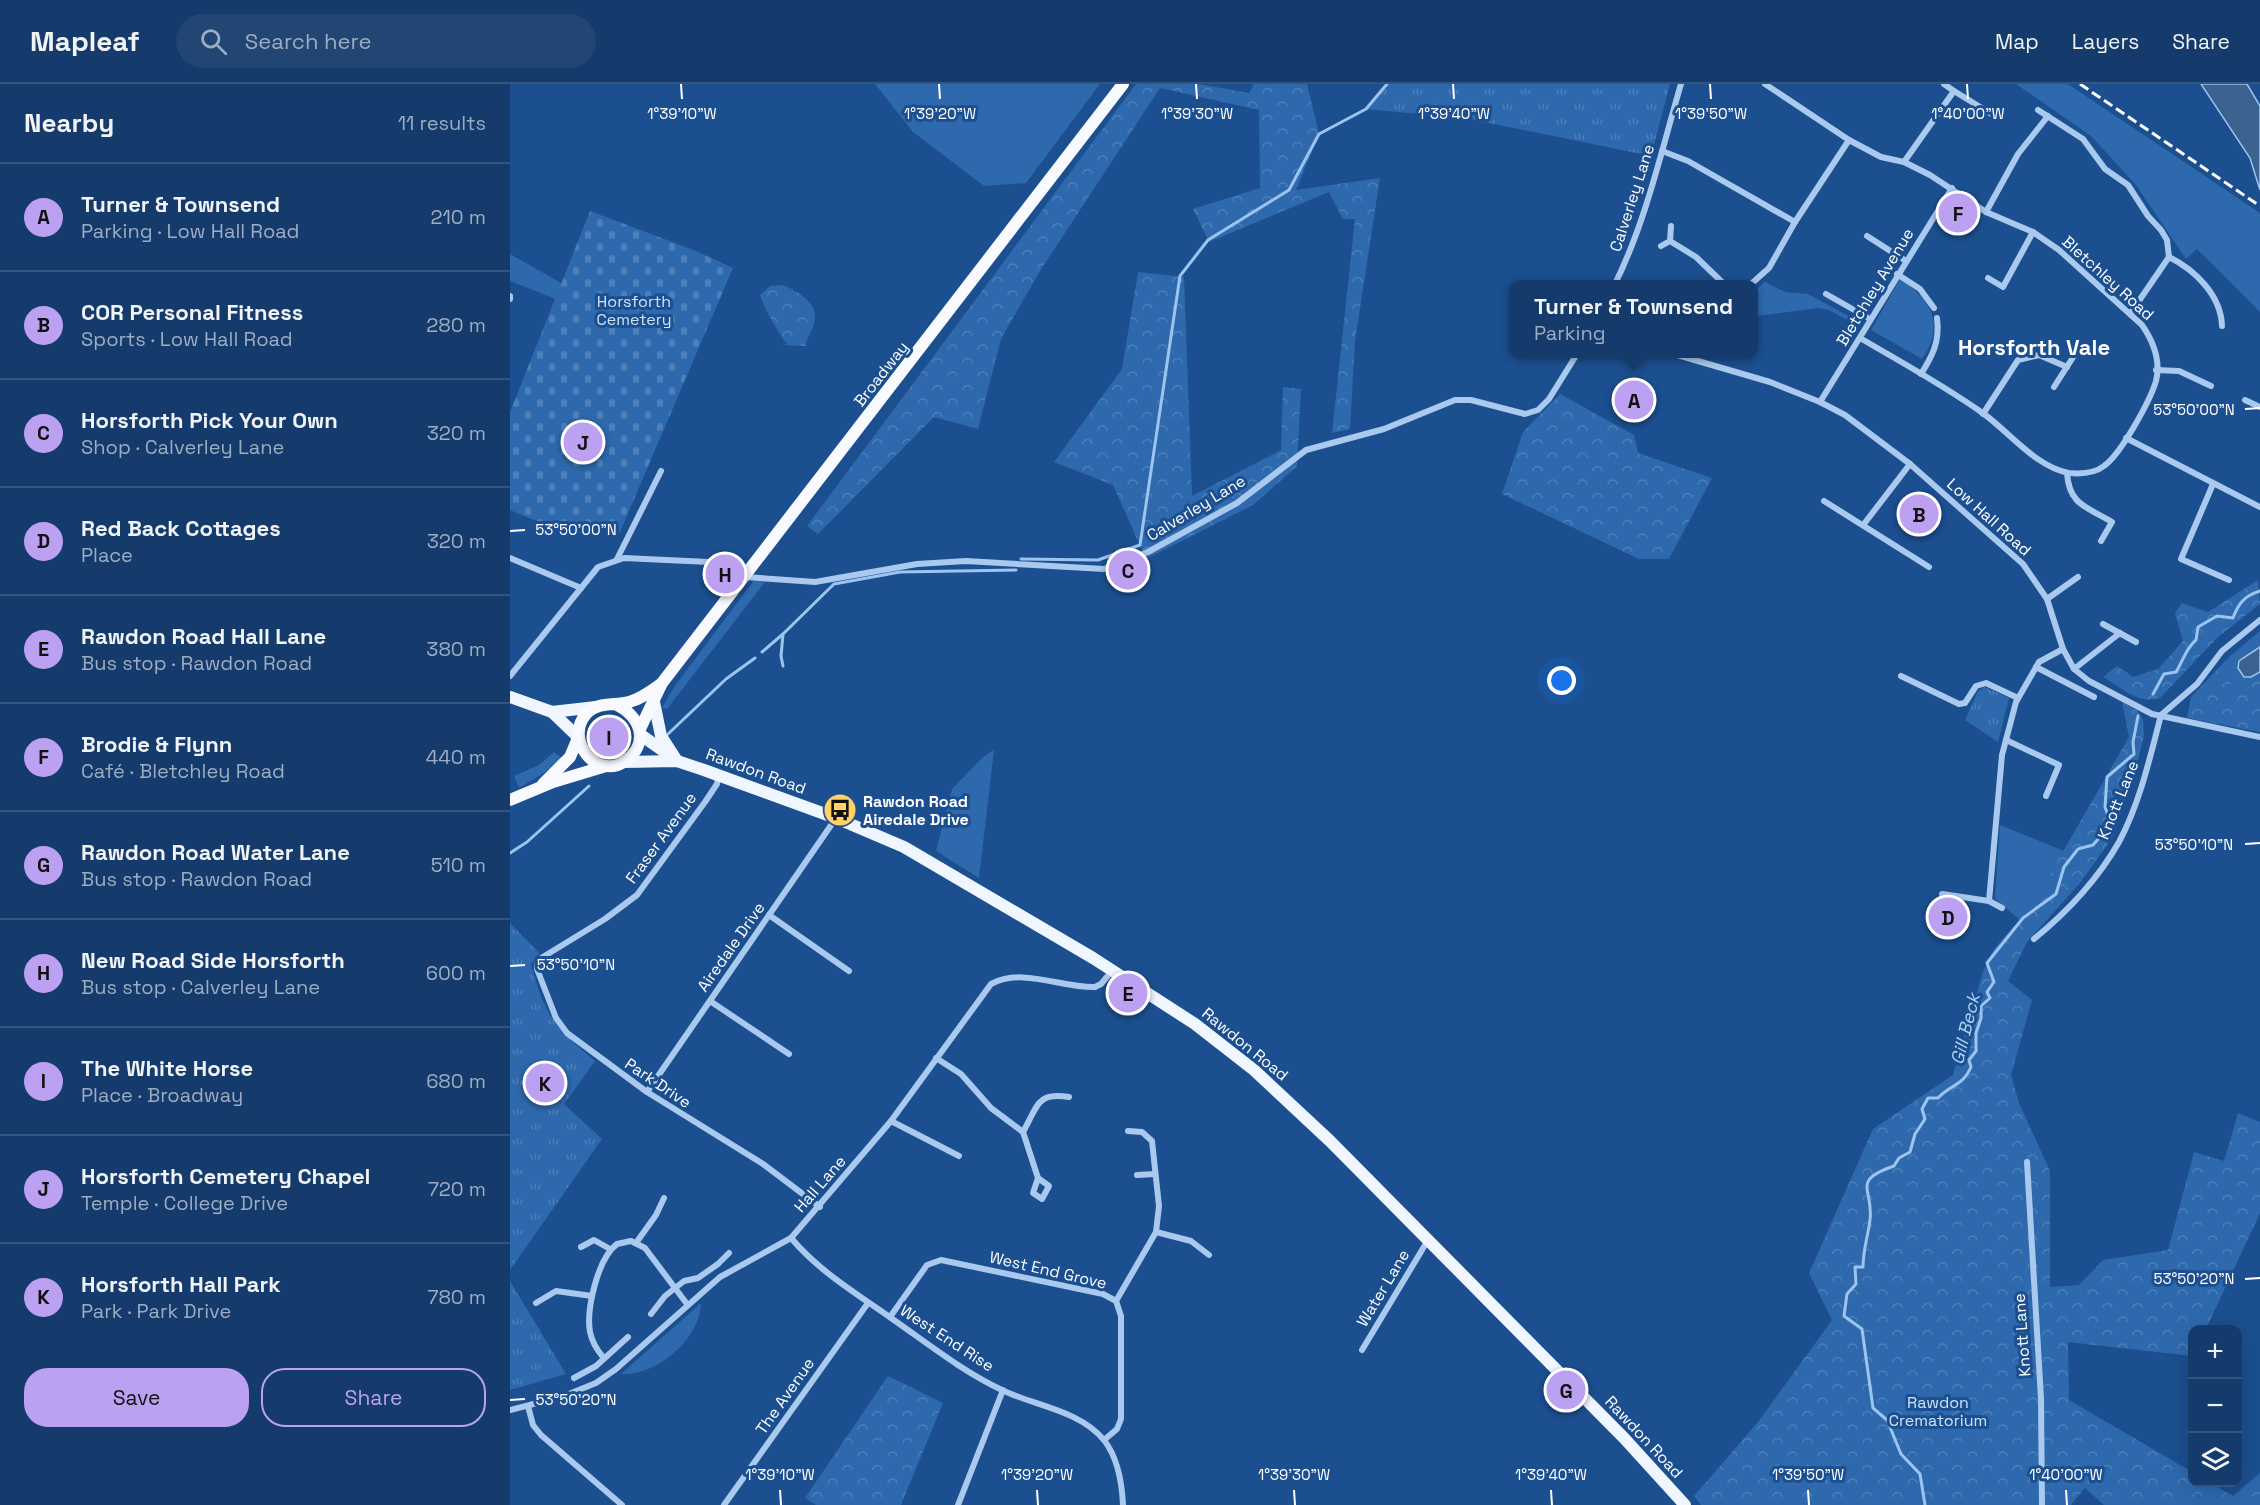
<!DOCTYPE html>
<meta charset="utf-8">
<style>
:root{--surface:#143b6b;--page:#214673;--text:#f1f3f6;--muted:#9dadc1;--line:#33557e;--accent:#bca0f2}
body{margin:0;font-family:"Space Grotesk",sans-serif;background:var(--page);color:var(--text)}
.controls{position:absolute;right:18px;bottom:18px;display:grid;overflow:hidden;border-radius:12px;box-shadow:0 6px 24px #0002}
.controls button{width:54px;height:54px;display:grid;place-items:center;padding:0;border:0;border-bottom:2px solid var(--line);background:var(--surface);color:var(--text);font:30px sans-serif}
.you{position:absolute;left:1052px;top:597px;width:21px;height:21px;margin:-15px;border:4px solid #fff;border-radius:50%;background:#1a73e8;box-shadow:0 0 0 9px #1a73e833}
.badge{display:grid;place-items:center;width:39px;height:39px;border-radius:50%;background:var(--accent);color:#111;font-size:20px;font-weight:700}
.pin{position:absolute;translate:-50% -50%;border:3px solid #fff;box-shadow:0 2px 6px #0006}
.popup{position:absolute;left:999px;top:196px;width:249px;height:78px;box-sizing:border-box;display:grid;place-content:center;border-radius:12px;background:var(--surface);filter:drop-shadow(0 2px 4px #0005);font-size:20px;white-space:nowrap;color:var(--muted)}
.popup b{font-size:22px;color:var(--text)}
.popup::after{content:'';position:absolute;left:50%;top:100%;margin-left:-12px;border:12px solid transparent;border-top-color:var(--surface)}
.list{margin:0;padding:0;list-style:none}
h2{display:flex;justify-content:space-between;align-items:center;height:78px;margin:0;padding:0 24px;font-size:26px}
h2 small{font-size:20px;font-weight:400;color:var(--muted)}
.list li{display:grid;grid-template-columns:39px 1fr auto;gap:18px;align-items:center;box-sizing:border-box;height:108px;padding:0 24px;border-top:2px solid var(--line)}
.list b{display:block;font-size:22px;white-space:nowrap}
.list p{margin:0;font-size:20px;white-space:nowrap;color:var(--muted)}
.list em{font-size:20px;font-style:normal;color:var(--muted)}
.actions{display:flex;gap:12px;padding:18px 24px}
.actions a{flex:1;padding:14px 0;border:2px solid var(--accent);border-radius:24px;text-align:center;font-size:21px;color:var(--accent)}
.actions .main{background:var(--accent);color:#111}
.icon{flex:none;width:33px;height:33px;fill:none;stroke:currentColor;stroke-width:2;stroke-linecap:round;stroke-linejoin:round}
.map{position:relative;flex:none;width:1750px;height:1421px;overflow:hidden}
header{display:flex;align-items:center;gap:36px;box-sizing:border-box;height:84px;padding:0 30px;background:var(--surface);border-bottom:2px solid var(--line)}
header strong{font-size:28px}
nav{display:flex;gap:33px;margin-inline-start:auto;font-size:21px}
.search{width:420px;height:54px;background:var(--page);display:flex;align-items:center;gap:15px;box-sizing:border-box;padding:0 21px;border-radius:33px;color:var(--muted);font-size:22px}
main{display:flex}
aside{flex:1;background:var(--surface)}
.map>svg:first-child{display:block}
.green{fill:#2e69ad}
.forest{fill:url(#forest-crowns)}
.cemetery{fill:url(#cemetery-stones)}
.park{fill:url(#park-tufts)}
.water{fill:#3c6290;stroke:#9cc4f0;stroke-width:1.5}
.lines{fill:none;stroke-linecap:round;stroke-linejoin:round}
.stream{stroke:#9cc4f0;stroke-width:3}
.minor{stroke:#a9c9ee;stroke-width:6}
.primary{stroke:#f0f6ff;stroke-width:12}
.trunk{stroke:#f8faff;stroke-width:12}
.rail{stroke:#fff;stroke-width:3;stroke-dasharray:10 4.5;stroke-linecap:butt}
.ticks{fill:none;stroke:#fff;stroke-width:2}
.labels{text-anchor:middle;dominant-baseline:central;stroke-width:6;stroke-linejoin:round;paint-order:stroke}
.street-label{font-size:16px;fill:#fff;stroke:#1b4f8f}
.park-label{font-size:16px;fill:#cfe3fa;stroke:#1b4f8f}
.poi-label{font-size:16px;font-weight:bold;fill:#fff;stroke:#1b4f8f;text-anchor:start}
.water-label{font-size:18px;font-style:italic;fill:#b5d3f5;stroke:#1b4f8f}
.district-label{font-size:22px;font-weight:bold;fill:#fff;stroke:#1b4f8f}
.ticks-label{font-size:15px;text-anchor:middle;fill:#fff;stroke:#1b4f8f;stroke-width:6;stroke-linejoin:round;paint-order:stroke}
</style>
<header>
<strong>Mapleaf</strong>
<div class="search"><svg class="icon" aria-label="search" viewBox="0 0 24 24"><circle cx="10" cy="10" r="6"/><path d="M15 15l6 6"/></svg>Search here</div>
<nav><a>Map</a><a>Layers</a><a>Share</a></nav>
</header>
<main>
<aside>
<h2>Nearby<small>11 results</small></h2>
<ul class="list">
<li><span class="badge">A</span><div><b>Turner &amp; Townsend</b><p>Parking · Low Hall Road</p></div><em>210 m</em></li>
<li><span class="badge">B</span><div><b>COR Personal Fitness</b><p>Sports · Low Hall Road</p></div><em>280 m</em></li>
<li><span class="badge">C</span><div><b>Horsforth Pick Your Own</b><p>Shop · Calverley Lane</p></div><em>320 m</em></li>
<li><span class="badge">D</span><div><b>Red Back Cottages</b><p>Place</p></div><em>320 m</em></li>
<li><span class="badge">E</span><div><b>Rawdon Road Hall Lane</b><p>Bus stop · Rawdon Road</p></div><em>380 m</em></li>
<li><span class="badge">F</span><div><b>Brodie &amp; Flynn</b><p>Café · Bletchley Road</p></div><em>440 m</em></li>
<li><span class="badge">G</span><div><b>Rawdon Road Water Lane</b><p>Bus stop · Rawdon Road</p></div><em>510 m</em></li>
<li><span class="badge">H</span><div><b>New Road Side Horsforth</b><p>Bus stop · Calverley Lane</p></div><em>600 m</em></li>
<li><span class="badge">I</span><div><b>The White Horse</b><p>Place · Broadway</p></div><em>680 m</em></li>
<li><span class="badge">J</span><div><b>Horsforth Cemetery Chapel</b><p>Temple · College Drive</p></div><em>720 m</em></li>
<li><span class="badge">K</span><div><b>Horsforth Hall Park</b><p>Park · Park Drive</p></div><em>780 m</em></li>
</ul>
<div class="actions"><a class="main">Save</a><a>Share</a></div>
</aside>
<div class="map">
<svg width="1750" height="1421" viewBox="0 0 1750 1421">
<defs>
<pattern id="forest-crowns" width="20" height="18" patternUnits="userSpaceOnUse" patternTransform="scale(1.5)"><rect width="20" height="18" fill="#2e69ad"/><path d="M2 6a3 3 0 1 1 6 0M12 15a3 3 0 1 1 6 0" fill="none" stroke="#4d80b9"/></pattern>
<pattern id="cemetery-stones" width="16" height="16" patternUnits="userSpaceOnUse" patternTransform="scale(1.5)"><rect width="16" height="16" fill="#2e69ad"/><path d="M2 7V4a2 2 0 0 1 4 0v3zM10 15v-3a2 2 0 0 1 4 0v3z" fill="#4d80b9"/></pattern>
<pattern id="park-tufts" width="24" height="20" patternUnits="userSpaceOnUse" patternTransform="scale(1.5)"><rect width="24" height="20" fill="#2e69ad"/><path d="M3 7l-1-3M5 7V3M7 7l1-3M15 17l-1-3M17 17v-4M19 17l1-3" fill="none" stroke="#4d80b9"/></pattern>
</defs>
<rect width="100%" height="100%" fill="#1b4f8f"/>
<g class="green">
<polygon points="365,0 590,0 516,99 474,102 403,48"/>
<polygon points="1506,0 1558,0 1750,129 1750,228 1687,165 1676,175 1626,101 1581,52"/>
<polygon points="0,170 53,200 46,215 0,197"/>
<path d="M1390,195C1421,215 1436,241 1412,275L1361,246Z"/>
<polygon points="1255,198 1275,208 1298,210 1348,237 1346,241 1319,226 1309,224 1247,232 1244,230 1244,207"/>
<polygon points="245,495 255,498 157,625 152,624 164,603"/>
<polygon points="1750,547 1750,563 1732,575 1728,581 1744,592 1750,588 1750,593 1727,606 1721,603 1719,573"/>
<path d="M107,631L119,641L121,657C113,671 89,683 80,663C77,645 89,630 107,631Z"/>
<polygon points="484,666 469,794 426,767 442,705 473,673"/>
<polygon points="44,668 52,674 34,689 9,704 4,692 29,681"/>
<polygon points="1490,741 1554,767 1521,823 1510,836 1485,815"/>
<path d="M191,1219C190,1255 147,1292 111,1290Z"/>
</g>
<g class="forest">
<polygon points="626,0 688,0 739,9 744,0 797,0 809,50 786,106 870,94 845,257 840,345 822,349 845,135 833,135 819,108 699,158 683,125 750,104 749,26 650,4 530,187 491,255 468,345 424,333 308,450 297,442"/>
<polygon points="628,188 674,193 682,412 771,366 773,303 791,305 787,382 743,421 636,475 603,401 544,378 612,285"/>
<path d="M272,201C289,207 312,221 303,243C301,250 296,254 296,262L272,261L277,260C270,252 252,220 250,211L260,202Z"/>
<polygon points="1050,310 1124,351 1128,369 1202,394 1159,475 1129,475 992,410 1013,348"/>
<path d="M1748,496L1750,520L1708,553L1651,613C1630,623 1611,603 1593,593L1607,582L1623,593L1648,585L1673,557L1665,529L1672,519L1698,528Z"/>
<polygon points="1719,573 1721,603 1727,606 1750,593 1750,648 1677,634 1681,613"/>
<polygon points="1612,618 1628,627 1633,636 1634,652 1624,692 1602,754 1571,798 1517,858 1498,897 1522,916 1501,991 1509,1019 1540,1087 1540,1203 1569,1201 1593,1176 1658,1166 1684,1068 1714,1077 1728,1029 1750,1038 1750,1129 1696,1245 1682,1246 1682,1272 1558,1258 1559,1316 1682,1388 1682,1398 1700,1399 1723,1412 1750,1389 1750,1421 1594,1421 1575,1404 1561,1421 1191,1421 1184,1412 1248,1338 1322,1236 1299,1189 1363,1045 1443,991 1473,888 1484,865 1521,823 1619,653"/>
<polygon points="378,1292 433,1319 391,1421 306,1421 295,1414"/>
</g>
<polygon class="cemetery" points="80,127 186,167 223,184 110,448 61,441 55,449 0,426 0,328"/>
<g class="park">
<polygon points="877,0 1160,0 1141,72 960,35 856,25"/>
<polygon points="1475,603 1499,614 1488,658 1455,636 1468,607"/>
<path d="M0,839L29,869L21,880C35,932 44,943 85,977L54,1020L92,1055L0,1186Z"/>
<polygon points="0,1197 56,1290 0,1306"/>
</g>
<g class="water">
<polygon points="1691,0 1737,0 1750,22 1750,106 1740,74"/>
<polygon points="1750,563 1750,588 1741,593 1734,593 1728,584 1729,577"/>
</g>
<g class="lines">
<g class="stream">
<polyline points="511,475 588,476 630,461 670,192 698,156 779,106 809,50 856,25 877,0"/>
<polyline points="252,568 273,550"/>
<polyline points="273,582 271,572 273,550 324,500 390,488 506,486"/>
<path d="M1643,610L1654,590L1666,588C1673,577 1676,564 1686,556L1688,543L1707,532L1723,534C1729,518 1735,512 1750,507"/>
<polyline points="158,650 216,595 245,574"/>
<polyline points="0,769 17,758 79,702"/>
<path d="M1415,1421L1410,1390L1391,1370L1377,1336L1363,1324L1352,1245L1334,1232L1337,1210L1346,1200L1345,1183H1353C1353,1166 1358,1152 1360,1136C1364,1105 1340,1097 1384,1082L1389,1074L1400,1068L1405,1050L1415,1035L1412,1025L1418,1014H1428C1441,1000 1452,1003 1461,983L1459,976L1466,967V949L1471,934V922L1480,914L1477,908L1484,898L1477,879L1513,834L1546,810L1554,783L1568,765L1583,761L1601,740L1595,723L1597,693L1624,670L1623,658L1628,632"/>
</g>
<g class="minor">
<path d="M1255,0L1339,56L1371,73L1394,78L1420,91L1476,128L1523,148L1549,166L1632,241C1643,257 1651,277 1646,297C1640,317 1611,370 1594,382C1585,389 1570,390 1559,389C1526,383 1500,349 1474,330C1435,302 1391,278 1350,254"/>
<polyline points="1444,7 1483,31"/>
<polyline points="1528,26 1573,55 1595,85 1618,101 1638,132 1651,146 1657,156 1659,173 1620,230"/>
<polyline points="1152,67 1178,77 1285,138"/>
<polyline points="1394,78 1444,7 1434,0"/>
<polyline points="1476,128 1508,70 1538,32"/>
<polyline points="1357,152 1396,177"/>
<polyline points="1160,157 1161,142"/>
<polyline points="1151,162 1160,157 1186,173 1214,200"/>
<path d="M1659,173C1685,186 1711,211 1712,242"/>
<polyline points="1387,190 1410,205 1424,224"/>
<polyline points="1478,194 1493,203 1523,148"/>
<path d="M1105,200C1136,137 1151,68 1171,0"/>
<polyline points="1241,200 1259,184 1285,138 1339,56"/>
<polyline points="1316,210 1360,235"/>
<polyline points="0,212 0,215"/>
<polyline points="1164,270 1260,298 1310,318 1335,331 1400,380 1513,480 1537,515 1553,565 1564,585 1579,597 1642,630 1750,653"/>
<polyline points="1646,286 1669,287 1701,302"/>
<path d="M1411,290C1423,271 1430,257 1427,234"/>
<polyline points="1544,303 1567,267"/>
<polyline points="1735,316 1750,323"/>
<polyline points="1310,318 1442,104"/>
<polyline points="1473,330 1508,276 1529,271 1557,283"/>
<polyline points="1616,354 1750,423"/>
<path d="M1557,389C1559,421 1577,423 1602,438L1591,457"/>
<polyline points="1703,400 1671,475 1719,496"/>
<polyline points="1314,417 1419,483"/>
<polyline points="1354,440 1400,380"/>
<polyline points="0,474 71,504"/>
<polyline points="107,475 151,387"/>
<polyline points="235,493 305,498 407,480 456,477 594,485 638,468 727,419 796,366 874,345 945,316 961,316 1015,330 1028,326 1039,315 1067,270"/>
<polyline points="1537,515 1568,493"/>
<polyline points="1593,540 1626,558"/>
<polyline points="1526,583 1584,613"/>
<polyline points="1564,585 1610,549"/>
<polyline points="0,592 88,483 114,474 220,479"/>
<polyline points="1391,592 1449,620 1455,619 1466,602 1476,599 1508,614"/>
<polyline points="1651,631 1687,600 1712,567 1750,536"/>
<polyline points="1496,656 1549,681 1536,712"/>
<polyline points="209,690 207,700 195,718 127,811 95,835 28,876 27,885 46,934 57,949 137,1008 253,1080 310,1123"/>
<polyline points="1432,810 1479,817 1492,824"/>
<polyline points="1479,817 1492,671 1506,618 1529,578 1553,565"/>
<polyline points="259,831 339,887"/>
<path d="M1524,855C1557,828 1588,795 1609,758C1630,719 1640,673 1651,631"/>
<polyline points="200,917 279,970"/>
<polyline points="426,974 451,990 481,1024 513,1048"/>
<polyline points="137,1008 326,734"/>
<polyline points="381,1037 449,1072"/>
<polyline points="513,1048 528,1094 539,1102 532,1115 523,1109 528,1094"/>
<path d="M513,1048C528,1022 526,1008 559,1013"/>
<polyline points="1517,1078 1531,1315 1532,1421"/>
<polyline points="627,1091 645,1090"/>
<polyline points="646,1148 681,1157 699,1171"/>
<path d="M281,1154C310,1188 344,1208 381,1234C417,1259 452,1287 492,1306C525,1322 569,1326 594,1356C608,1374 612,1399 613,1421"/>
<polyline points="126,1159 146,1131 154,1114"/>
<polyline points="71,1163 84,1156 100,1165"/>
<polyline points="606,1217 646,1148 649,1122 642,1057 632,1048 618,1047"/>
<polyline points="26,1219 46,1207 82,1212"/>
<polyline points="141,1230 155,1212 174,1197 188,1194 208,1180 219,1169"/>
<polyline points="380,1233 417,1181 431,1176 593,1210 606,1217 611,1232 611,1335 607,1345 594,1356"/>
<polyline points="852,1266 918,1156"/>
<path d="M93,1273C87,1266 82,1258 80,1248C76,1225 88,1174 107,1160L121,1157L135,1164L177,1220"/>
<polyline points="64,1294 86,1282 118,1253"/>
<polyline points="18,1322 23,1341 31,1351 112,1421"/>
<path d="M0,1326L54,1312L86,1299L106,1285L210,1193L281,1154L381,1037L481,900C513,883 551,904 585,903L591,900L602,887"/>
<polyline points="214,1421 358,1219"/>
<polyline points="448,1421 493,1306"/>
</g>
<g class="primary">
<polyline points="0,613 42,628 86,623"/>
<polyline points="144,618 151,652 167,677"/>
<polyline points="42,628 68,653"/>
<polyline points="131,651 162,673"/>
<polyline points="114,678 167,677 194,686 326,734 394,763 583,874 685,940 744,986 820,1057 1114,1354 1175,1421"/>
</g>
<g class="trunk">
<path d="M105,620C130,631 141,659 115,677C87,697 54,656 76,630C88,617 104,622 119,618C131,615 141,607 151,600"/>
<polyline points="130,645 152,599 613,0"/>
<polyline points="33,700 60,673 68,654"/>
<polyline points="0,716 43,698 96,682"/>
</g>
<polyline class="rail" points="1570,0 1750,122"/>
</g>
<path class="ticks" d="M171,0L172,15M429,0L430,15M686,0L687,15M943,0L944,15M1200,0L1201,15M1457,0L1458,15M1735,325L1750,324M0,447L15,446M1735,760L1750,759M0,882L15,881M1735,1195L1750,1194M0,1316L15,1315M270,1406L271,1421M527,1406L528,1421M784,1406L785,1421M1041,1406L1042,1421M1298,1406L1299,1421M1556,1406L1557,1421"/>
<defs>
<g id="bus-disc" transform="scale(1.725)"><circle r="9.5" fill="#ffd166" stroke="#1b4f8f"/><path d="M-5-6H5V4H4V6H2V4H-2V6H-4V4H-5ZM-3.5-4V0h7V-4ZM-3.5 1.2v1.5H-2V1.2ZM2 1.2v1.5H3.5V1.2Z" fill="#111"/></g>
</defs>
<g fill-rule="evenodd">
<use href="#bus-disc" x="330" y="726"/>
</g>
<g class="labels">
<g class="street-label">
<text transform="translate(1122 114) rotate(-72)">Calverley Lane</text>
<text transform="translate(1598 194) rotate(42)">Bletchley Road</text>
<text transform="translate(1365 203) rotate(-59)">Bletchley Avenue</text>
<text transform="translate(371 290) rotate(-52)">Broadway</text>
<text transform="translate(686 424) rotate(-31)">Calverley Lane</text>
<text transform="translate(1479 433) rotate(42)">Low Hall Road</text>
<text transform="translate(246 687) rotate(20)">Rawdon Road</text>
<text transform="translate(1608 716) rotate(-68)">Knott Lane</text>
<text transform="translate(151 754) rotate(-54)">Fraser Avenue</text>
<text transform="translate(221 863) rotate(-55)">Airedale Drive</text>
<text transform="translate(735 960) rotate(39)">Rawdon Road</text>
<text transform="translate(148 999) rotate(34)">Park Drive</text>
<text transform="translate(310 1100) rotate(-49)">Hall Lane</text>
<text transform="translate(538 1186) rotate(13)">West End Grove</text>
<text transform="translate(873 1204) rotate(-59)">Water Lane</text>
<text transform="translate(1512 1251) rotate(-94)">Knott Lane</text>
<text transform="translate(437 1254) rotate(33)">West End Rise</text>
<text transform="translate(275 1312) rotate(-55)">The Avenue</text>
<text transform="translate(1134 1353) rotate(47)">Rawdon Road</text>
</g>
<g class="park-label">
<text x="124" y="217">Horsforth<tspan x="124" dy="18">Cemetery</tspan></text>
<text x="1428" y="1318">Rawdon<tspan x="1428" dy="18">Crematorium</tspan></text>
</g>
<g class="poi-label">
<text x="353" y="717">Rawdon Road<tspan x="353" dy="18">Airedale Drive</tspan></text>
</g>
<g class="water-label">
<text transform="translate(1455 945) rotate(-76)">Gill Beck</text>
</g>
<g class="district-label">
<text x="1524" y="263">Horsforth Vale</text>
</g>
</g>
<g class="ticks-label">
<text x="172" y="35">1°39'10"W</text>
<text x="430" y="35">1°39'20"W</text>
<text x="687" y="35">1°39'30"W</text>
<text x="944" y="35">1°39'40"W</text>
<text x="1201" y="35">1°39'50"W</text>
<text x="1458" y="35">1°40'00"W</text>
<text x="1684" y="331">53°50'00"N</text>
<text x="66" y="451">53°50'00"N</text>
<text x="1684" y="766">53°50'10"N</text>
<text x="66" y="886">53°50'10"N</text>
<text x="1684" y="1200">53°50'20"N</text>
<text x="66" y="1321">53°50'20"N</text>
<text x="270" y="1396">1°39'10"W</text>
<text x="527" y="1396">1°39'20"W</text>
<text x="784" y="1396">1°39'30"W</text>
<text x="1041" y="1396">1°39'40"W</text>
<text x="1298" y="1396">1°39'50"W</text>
<text x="1556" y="1396">1°40'00"W</text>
</g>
</svg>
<div class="controls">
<button>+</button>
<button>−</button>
<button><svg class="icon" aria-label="layers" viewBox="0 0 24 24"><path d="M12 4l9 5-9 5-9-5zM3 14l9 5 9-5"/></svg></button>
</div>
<div class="you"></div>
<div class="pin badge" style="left:1124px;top:316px">A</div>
<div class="popup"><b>Turner &amp; Townsend</b>Parking</div>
<div class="pin badge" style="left:1409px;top:430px">B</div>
<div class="pin badge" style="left:618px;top:486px">C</div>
<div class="pin badge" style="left:1438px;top:833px">D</div>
<div class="pin badge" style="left:618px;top:909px">E</div>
<div class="pin badge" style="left:1448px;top:129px">F</div>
<div class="pin badge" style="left:1056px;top:1306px">G</div>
<div class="pin badge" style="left:215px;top:490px">H</div>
<div class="pin badge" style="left:99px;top:653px">I</div>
<div class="pin badge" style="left:73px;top:358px">J</div>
<div class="pin badge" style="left:35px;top:999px">K</div>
</div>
</main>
